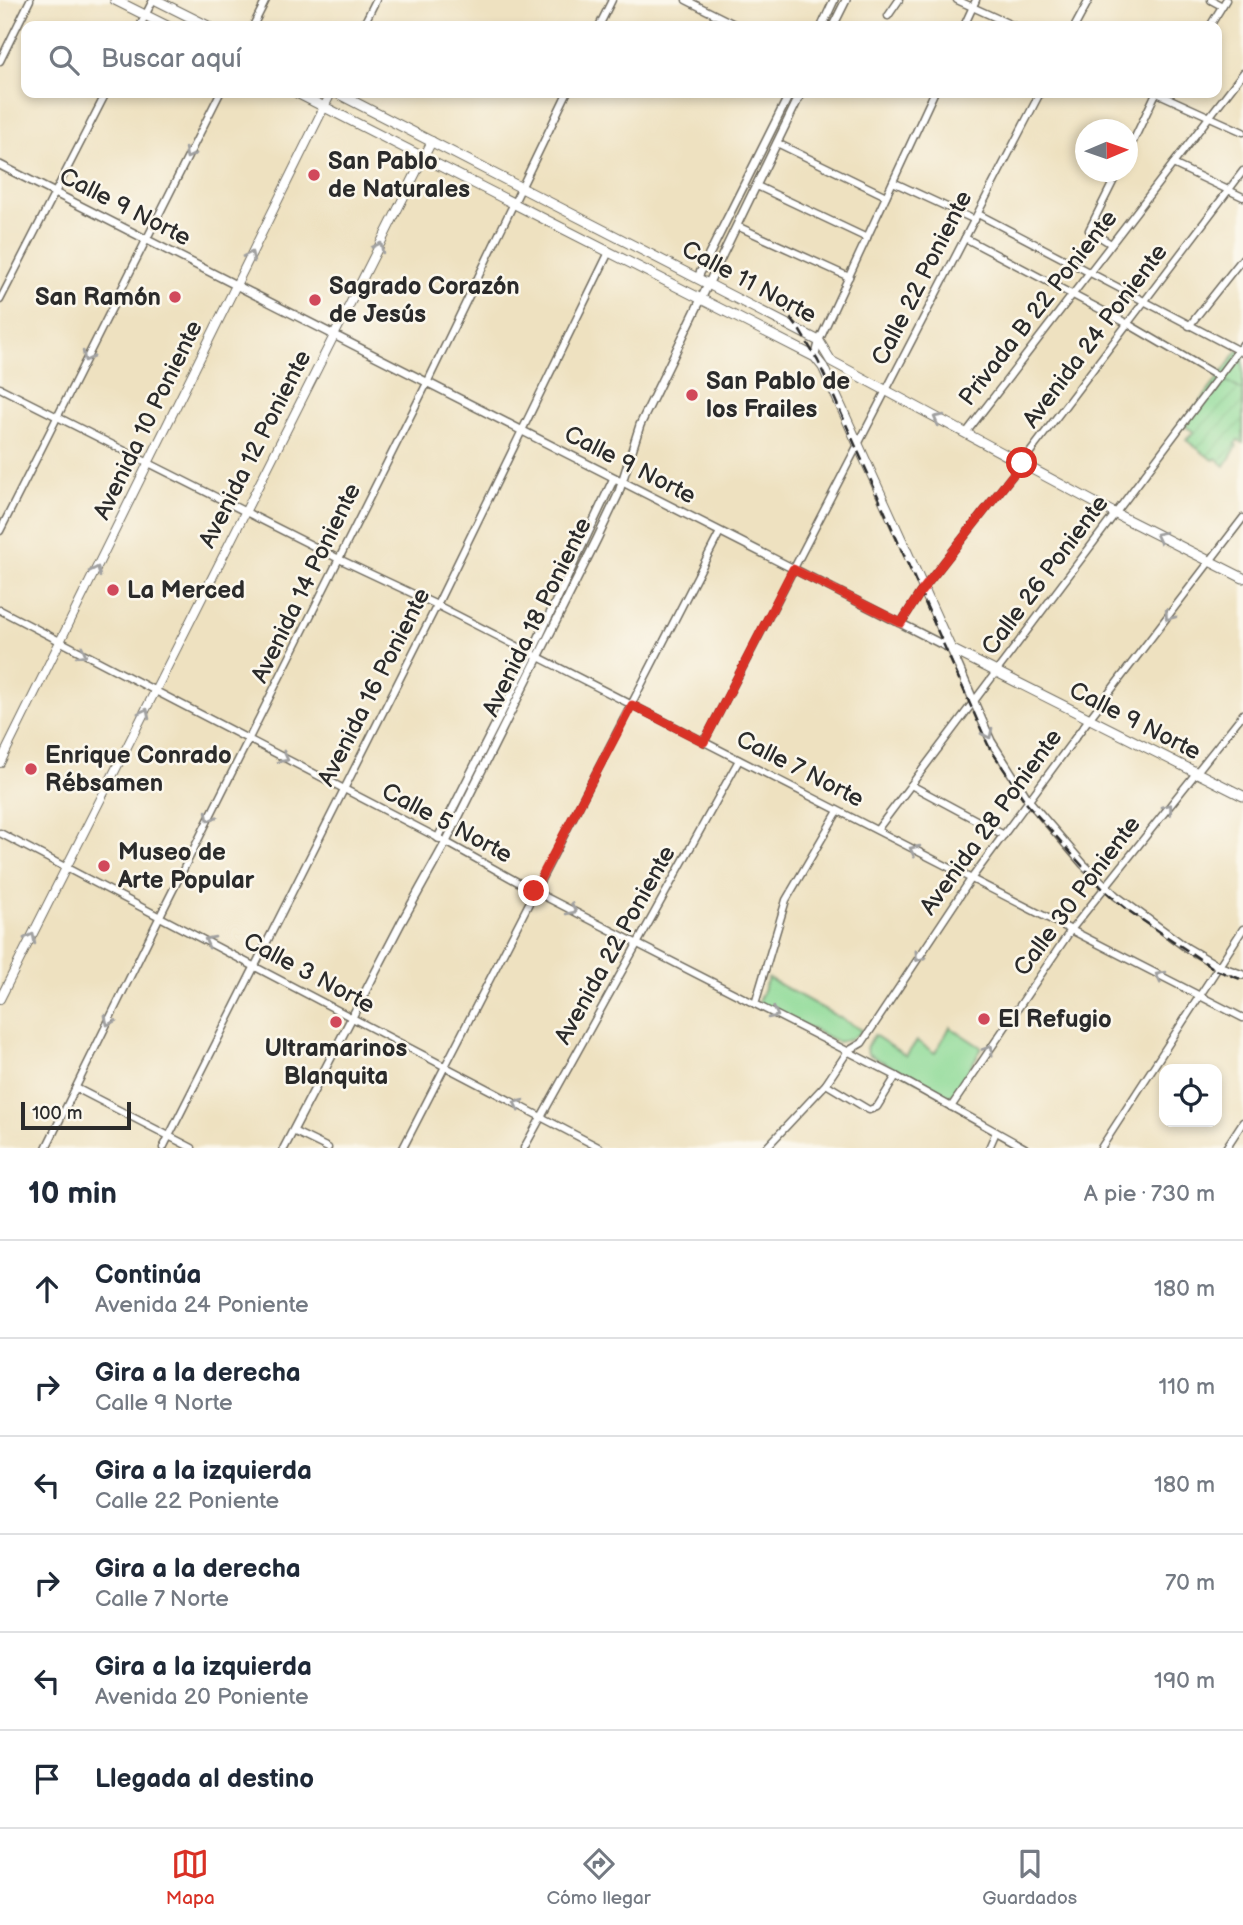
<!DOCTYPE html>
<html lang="es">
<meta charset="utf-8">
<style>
:root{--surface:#fff;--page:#f2f2f3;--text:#1f2937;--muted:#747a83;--line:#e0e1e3;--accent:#d93025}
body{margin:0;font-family:"Balsamiq Sans",sans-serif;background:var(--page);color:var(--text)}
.controls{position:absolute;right:21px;bottom:21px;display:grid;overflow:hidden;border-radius:14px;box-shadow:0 4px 10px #0003}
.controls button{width:63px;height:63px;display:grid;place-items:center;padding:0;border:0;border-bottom:2px solid var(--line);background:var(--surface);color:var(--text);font:35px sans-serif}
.compass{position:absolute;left:1075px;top:119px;width:63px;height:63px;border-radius:50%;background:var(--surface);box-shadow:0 4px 10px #0003;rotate:88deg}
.scale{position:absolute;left:21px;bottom:18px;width:110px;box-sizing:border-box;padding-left:7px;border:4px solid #2b2b2b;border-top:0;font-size:19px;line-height:24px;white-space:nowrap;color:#2b2b2b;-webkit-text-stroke:5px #fbf7ec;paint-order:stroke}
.stop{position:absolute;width:21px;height:21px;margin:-16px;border:5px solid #d93025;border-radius:50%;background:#fff}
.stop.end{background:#d93025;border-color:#fff;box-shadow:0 2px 7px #0008}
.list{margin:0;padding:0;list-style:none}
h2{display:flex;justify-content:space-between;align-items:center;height:91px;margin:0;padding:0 28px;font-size:30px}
h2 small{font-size:23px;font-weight:400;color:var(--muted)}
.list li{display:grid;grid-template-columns:46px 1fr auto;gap:21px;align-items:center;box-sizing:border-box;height:98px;padding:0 28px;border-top:2px solid var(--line)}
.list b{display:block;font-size:26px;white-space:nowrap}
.list p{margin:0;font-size:23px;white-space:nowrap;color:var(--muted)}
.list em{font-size:23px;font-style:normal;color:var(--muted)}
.icon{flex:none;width:38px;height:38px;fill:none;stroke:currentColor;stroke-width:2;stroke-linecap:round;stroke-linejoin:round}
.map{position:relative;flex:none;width:1243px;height:1148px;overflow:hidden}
.search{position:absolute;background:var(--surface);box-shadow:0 4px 10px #0003;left:21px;right:21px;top:21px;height:77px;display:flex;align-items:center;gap:18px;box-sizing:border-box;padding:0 24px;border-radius:14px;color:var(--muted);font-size:26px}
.sheet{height:679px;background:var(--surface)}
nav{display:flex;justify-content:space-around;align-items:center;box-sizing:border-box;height:98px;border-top:2px solid var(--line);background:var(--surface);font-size:19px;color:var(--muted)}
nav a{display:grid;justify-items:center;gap:4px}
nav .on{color:var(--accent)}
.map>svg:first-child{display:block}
.park{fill:#8eda97;stroke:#5c8261;stroke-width:2}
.garden{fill:url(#garden-furrows);stroke:#5c8261;stroke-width:2}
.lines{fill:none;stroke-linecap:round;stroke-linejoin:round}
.minor-casing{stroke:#6f6b5f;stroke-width:9}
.tertiary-casing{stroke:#6f6b5f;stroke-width:10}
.secondary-casing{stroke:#6f6b5f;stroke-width:10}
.primary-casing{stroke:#6f6b5f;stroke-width:11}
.minor{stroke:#fff;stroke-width:6}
.tertiary{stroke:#fff;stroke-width:7}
.secondary{stroke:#fff;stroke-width:8}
.primary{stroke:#fff;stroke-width:9}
.rail{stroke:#2b2b2b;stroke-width:2.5;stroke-dasharray:10 5;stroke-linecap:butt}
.oneway{stroke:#a0a0a0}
.route{stroke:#d93025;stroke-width:9}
.poi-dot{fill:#d1495b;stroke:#fbf7ec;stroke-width:2.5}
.labels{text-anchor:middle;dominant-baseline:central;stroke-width:5;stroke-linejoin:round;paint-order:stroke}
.poi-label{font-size:24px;font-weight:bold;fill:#2b2b2b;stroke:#fbf7ec;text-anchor:start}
.street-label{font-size:24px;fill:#2b2b2b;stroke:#fbf7ec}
</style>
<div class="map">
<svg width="1243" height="1148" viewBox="0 0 1243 1148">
<defs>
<pattern id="garden-furrows" width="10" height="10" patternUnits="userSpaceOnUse" patternTransform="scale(1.75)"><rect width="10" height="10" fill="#8eda97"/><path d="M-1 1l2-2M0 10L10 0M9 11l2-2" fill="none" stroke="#7bbb82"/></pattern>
</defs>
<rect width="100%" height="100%" fill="#fbf7ec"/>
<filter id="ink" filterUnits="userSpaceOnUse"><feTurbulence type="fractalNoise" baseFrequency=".0143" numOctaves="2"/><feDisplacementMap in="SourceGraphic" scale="14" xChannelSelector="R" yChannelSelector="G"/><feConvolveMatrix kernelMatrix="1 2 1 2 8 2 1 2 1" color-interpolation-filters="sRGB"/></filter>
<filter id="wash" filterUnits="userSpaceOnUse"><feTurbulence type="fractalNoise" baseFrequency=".00686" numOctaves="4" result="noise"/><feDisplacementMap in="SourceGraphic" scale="28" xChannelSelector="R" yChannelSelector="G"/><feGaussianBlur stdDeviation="1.57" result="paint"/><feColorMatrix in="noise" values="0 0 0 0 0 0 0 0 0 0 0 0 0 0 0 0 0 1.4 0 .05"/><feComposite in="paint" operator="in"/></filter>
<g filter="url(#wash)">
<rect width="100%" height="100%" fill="#eee1c0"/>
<g class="park">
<polygon points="1238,350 1243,353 1243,391 1219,377"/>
<path d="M768,978L862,1030C856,1038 848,1041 838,1042L766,1007L761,1005L759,1000Z"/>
<polygon points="950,1027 982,1048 954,1094 945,1098 936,1090 868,1054 866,1048 874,1035 906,1056 917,1041 935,1053"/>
</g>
<polygon class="garden" points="1219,377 1243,391 1243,443 1238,440 1235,444 1237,446 1225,466 1216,458 1214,460 1210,458 1186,440 1194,432 1183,425"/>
</g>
<g filter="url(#ink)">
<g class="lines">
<g class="minor-casing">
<g id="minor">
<polyline points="686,0 738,26"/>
<polyline points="957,0 1014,26"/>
<polyline points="1211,0 1222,6"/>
<polyline points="888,16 899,0"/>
<polyline points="140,26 153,0"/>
<polyline points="253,26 266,0"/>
<polyline points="363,26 376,0"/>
<polyline points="599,26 612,0"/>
<polyline points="964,26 976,0"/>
<polyline points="1075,26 1089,0"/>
<polyline points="1210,26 1226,0"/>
<polyline points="0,61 30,0"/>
<polyline points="1157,93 1243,132"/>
<polyline points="777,143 886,196"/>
<polyline points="1128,152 1156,93"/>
<polyline points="1173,164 1243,197"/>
<polyline points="893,182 975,220"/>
<polyline points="757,186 867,238"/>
<polyline points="978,214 1243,353"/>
<polyline points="737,226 849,277"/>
<polyline points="965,238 1128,324 1219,377"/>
<polyline points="1111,244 1089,230 1118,172"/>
<polyline points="0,300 106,93"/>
<polyline points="1189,326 1243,258"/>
<polyline points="815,357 819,341 934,93"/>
<polyline points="0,388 339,559 437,605 1243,1018"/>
<polyline points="966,433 1243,73"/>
<polyline points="0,531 220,93"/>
<polyline points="0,610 446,842 534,891 896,1076 1025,1148"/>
<polyline points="901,623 920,593 1022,463 1243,171"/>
<polyline points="704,742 1040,93"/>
<polyline points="911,785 1004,835"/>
<polyline points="877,830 1243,344"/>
<polyline points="0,833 600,1148"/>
<polyline points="755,1004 786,900 838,811"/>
<polyline points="826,1084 869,1110 877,1107 896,1076"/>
<polyline points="76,1088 192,1148"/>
<polyline points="951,1107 1071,930 1243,714"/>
<polyline points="293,1131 328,1148"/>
<polyline points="46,1148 160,916 427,383 567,93"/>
<polyline points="163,1148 437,605 609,252"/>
<polyline points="403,1148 720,532"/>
<polyline points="524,1148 739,760"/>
<polyline points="766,1148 826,1084 848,1051 862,1043 971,879 1089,719 1243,518"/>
<polyline points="989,1148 996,1132"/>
<polyline points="1101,1148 1243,929"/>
<polyline points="1226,1148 1243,1122"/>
</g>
</g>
<g class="tertiary-casing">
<g id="tertiary">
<polyline points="822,26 834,0"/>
<polyline points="833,26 846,0"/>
<polyline points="0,165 951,649 991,741 1029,801 1083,864 1116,896 1187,948 1218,966 1243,975"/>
<polyline points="698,277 790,93"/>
<polyline points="438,838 531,654 614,478"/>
<polyline points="284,1148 401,923 446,842 597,539 618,495 640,425 801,93"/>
</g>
</g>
<g class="secondary-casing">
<g id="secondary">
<polyline points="0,763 331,93"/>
<polyline points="0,999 432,141"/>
</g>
</g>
<g class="primary-casing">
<g id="primary">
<polyline points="115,0 167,26"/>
<polyline points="156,0 208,26"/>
<polyline points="297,93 815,357 823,367 951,649 1243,796"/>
<polyline points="337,93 819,341 831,361 1116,514 1243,578"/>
</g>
</g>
<use href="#minor" class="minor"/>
<use href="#tertiary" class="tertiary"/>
<use href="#secondary" class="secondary"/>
<use href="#primary" class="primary"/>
<polyline class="rail" points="773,294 800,331 818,361 989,747 1027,804 1103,889 1129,911 1216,970 1243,980"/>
</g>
<defs><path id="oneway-chevron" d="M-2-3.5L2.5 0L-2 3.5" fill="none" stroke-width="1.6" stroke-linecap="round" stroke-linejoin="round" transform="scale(1.75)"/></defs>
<g class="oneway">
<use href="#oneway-chevron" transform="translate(189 154) rotate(117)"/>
<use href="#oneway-chevron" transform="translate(379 247) rotate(-63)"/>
<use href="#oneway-chevron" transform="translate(250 256) rotate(-64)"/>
<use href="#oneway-chevron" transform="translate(87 357) rotate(117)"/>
<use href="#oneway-chevron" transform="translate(938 419) rotate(-152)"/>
<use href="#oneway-chevron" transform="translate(1160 536) rotate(-153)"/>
<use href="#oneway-chevron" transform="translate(96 571) rotate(-64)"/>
<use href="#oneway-chevron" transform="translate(1169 616) rotate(127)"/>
<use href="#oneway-chevron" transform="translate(82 653) rotate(28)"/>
<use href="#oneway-chevron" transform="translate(145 713) rotate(-63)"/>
<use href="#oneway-chevron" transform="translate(988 734) rotate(64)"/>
<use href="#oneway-chevron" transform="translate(284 758) rotate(28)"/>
<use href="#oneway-chevron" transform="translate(1168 808) rotate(-52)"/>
<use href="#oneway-chevron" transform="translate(210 817) rotate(117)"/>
<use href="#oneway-chevron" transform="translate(914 850) rotate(-153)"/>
<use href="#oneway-chevron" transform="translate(572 910) rotate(26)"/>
<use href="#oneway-chevron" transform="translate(31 938) rotate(-63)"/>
<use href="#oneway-chevron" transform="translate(209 941) rotate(-152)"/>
<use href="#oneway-chevron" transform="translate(919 957) rotate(124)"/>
<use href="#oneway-chevron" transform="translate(1160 976) rotate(-153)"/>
<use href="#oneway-chevron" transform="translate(774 1014) rotate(27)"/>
<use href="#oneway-chevron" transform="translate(109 1021) rotate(116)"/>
<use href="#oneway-chevron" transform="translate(989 1050) rotate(-56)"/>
<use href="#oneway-chevron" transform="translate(518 1104) rotate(-153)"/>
</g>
</g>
<g class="lines" filter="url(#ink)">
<polyline class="route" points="534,891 632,705 704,742 793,569 901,623 920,593 1022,463"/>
</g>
<g class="poi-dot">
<circle cx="314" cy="175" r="7"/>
<circle cx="175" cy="297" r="7"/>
<circle cx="315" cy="300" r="7"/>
<circle cx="692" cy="395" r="7"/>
<circle cx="113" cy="590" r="7"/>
<circle cx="31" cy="769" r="7"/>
<circle cx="104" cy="866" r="7"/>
<circle cx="984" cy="1019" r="7"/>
<circle cx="336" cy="1022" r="7"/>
</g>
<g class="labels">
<g class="poi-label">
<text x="328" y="161">San Pablo<tspan x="328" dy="28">de Naturales</tspan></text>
<text x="329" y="286">Sagrado Corazón<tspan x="329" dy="28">de Jesús</tspan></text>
<text x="161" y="297" text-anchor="end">San Ramón</text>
<text x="706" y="381">San Pablo de<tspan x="706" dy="28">los Frailes</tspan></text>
<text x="127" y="590">La Merced</text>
<text x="45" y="755">Enrique Conrado<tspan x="45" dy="28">Rébsamen</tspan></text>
<text x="118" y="852">Museo de<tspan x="118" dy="28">Arte Popular</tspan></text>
<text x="998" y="1019">El Refugio</text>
<text x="336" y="1048" text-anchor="middle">Ultramarinos<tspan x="336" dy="28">Blanquita</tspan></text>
</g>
<g class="street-label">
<text transform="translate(125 207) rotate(27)">Calle 9 Norte</text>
<text transform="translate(922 278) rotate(-63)">Calle 22 Poniente</text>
<text transform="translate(749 282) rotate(28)">Calle 11 Norte</text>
<text transform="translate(1038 308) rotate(-52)">Privada B 22 Poniente</text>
<text transform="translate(1095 336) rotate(-53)">Avenida 24 Poniente</text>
<text transform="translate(148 420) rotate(-64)">Avenida 10 Poniente</text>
<text transform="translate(255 449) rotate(-63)">Avenida 12 Poniente</text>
<text transform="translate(630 465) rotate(27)">Calle 9 Norte</text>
<text transform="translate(1045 575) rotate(-53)">Calle 26 Poniente</text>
<text transform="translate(306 583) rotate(-64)">Avenida 14 Poniente</text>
<text transform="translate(537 617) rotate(-64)">Avenida 18 Poniente</text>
<text transform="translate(374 687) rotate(-63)">Avenida 16 Poniente</text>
<text transform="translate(1135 721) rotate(27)">Calle 9 Norte</text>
<text transform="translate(800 769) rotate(27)">Calle 7 Norte</text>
<text transform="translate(991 822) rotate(-54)">Avenida 28 Poniente</text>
<text transform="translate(447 823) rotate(28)">Calle 5 Norte</text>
<text transform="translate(1077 896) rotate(-53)">Calle 30 Poniente</text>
<text transform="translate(615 945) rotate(-61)">Avenida 22 Poniente</text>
<text transform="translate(309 973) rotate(28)">Calle 3 Norte</text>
</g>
</g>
</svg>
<div class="controls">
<button><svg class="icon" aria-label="locate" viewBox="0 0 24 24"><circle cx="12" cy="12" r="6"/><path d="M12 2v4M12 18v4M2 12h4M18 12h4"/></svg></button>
</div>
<svg class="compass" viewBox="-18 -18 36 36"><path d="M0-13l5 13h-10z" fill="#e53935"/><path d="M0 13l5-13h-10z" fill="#747a83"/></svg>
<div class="scale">100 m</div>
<div class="stop" style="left:1022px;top:463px"></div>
<div class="stop end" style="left:534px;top:891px"></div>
<div class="search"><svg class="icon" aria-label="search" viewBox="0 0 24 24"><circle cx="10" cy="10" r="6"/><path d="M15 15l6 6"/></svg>Buscar aquí</div>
</div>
<section class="sheet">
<h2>10 min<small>A pie · 730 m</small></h2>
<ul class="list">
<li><svg class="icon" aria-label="ahead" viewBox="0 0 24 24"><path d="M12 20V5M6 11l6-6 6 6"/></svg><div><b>Continúa</b><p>Avenida 24 Poniente</p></div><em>180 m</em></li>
<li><svg class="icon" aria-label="right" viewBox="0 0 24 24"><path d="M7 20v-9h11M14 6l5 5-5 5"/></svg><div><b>Gira a la derecha</b><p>Calle 9 Norte</p></div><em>110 m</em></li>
<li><svg class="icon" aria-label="left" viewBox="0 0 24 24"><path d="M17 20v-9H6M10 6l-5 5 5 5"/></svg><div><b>Gira a la izquierda</b><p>Calle 22 Poniente</p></div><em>180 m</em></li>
<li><svg class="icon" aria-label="right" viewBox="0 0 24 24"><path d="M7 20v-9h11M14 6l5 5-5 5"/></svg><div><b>Gira a la derecha</b><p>Calle 7 Norte</p></div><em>70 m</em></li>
<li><svg class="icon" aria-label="left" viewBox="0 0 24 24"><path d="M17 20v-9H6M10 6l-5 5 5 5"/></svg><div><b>Gira a la izquierda</b><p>Avenida 20 Poniente</p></div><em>190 m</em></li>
<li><svg class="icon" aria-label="arrive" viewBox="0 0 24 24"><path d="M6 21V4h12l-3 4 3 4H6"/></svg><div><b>Llegada al destino</b></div></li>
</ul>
</section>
<nav>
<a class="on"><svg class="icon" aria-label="map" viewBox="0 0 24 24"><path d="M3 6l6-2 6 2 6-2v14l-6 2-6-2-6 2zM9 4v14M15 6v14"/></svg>Mapa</a>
<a><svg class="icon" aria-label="directions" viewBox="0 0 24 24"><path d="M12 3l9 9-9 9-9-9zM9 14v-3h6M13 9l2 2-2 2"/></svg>Cómo llegar</a>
<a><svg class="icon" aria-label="saved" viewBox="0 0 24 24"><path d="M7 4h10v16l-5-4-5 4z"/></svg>Guardados</a>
</nav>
